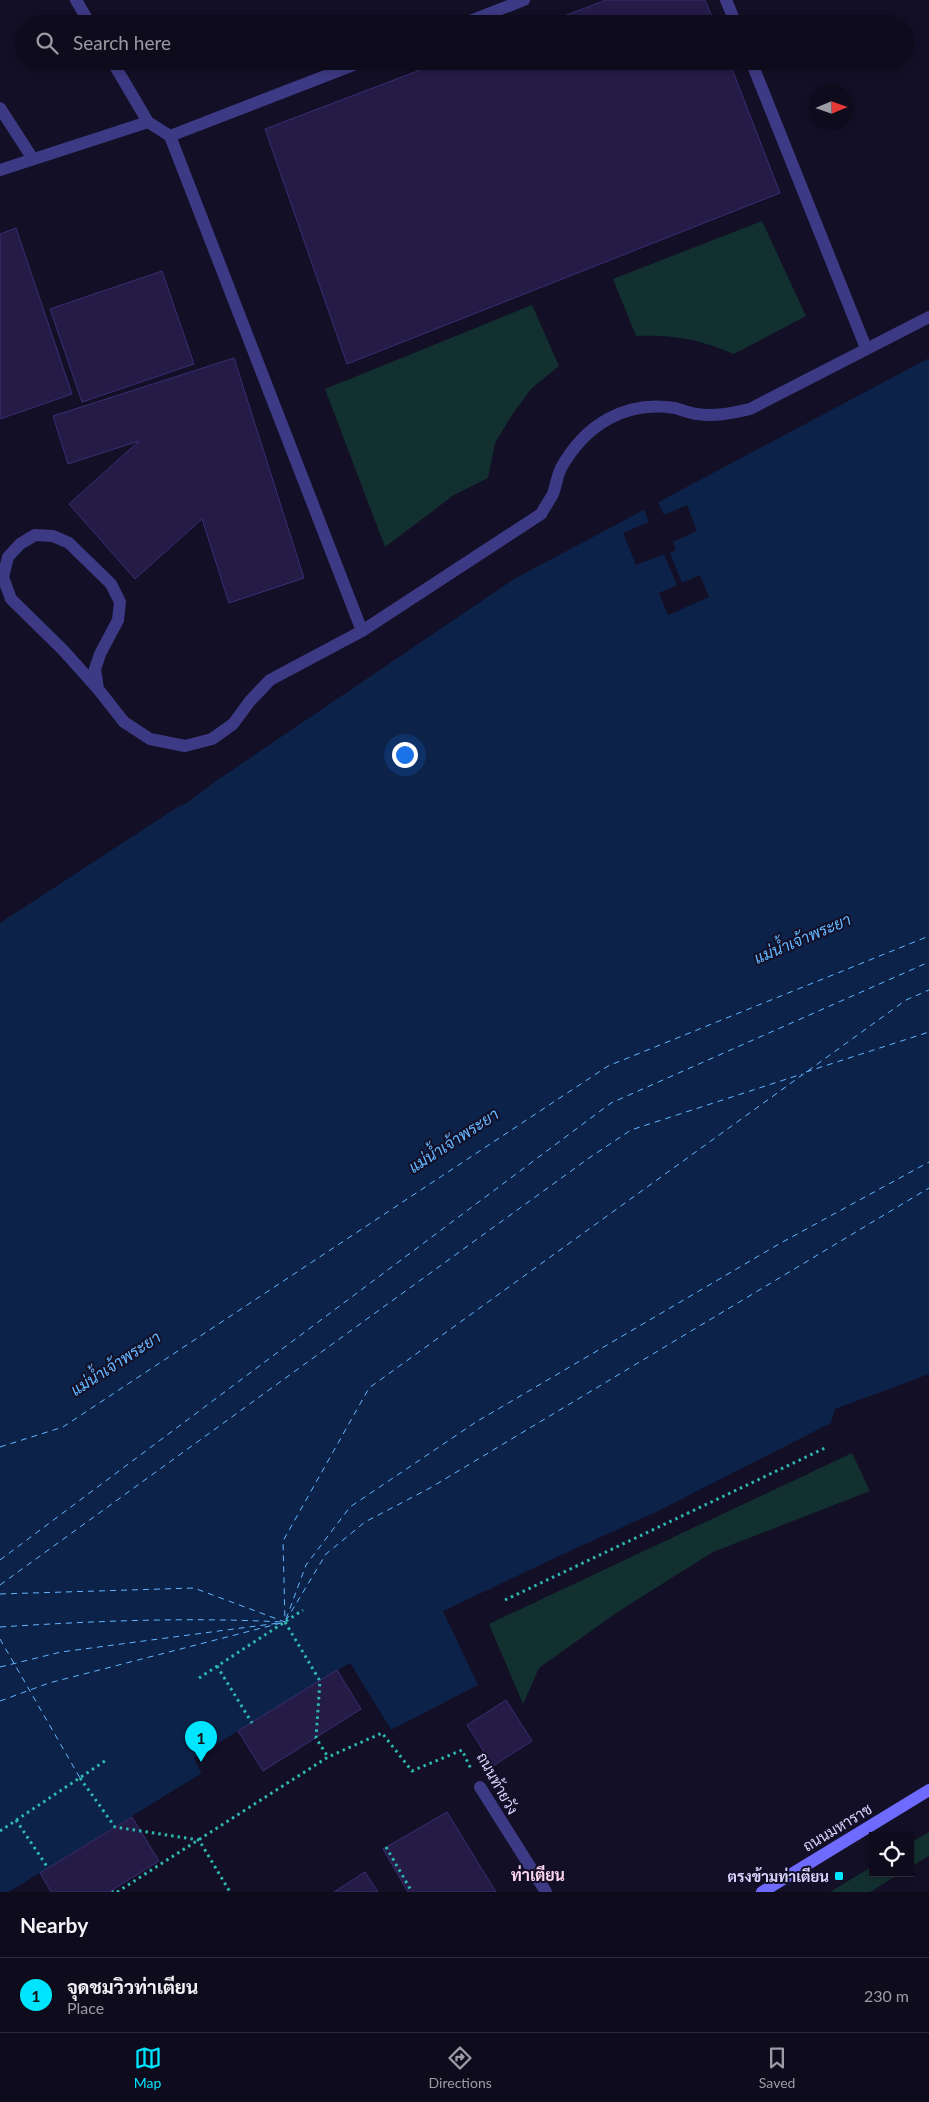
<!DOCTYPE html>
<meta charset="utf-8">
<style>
:root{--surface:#0e0b1c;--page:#1c1929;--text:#f1f3f6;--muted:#9b9ba3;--line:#2e2b3b;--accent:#00e5ff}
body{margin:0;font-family:Lato,Sarabun,sans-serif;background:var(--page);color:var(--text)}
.controls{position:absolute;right:15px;bottom:15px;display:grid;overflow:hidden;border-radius:0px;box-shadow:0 2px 8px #0003}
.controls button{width:45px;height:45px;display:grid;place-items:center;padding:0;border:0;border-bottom:1px solid var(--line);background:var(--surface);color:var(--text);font:25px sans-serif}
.compass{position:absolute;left:809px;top:85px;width:45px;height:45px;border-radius:50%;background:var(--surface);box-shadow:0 2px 8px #0003;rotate:88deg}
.you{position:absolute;left:404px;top:754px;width:18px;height:18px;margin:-12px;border:4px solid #fff;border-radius:50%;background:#1a73e8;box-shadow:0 0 0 8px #1a73e833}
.badge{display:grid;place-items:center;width:32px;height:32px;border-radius:50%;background:var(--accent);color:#111;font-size:16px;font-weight:700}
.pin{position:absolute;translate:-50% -41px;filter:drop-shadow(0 1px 2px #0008)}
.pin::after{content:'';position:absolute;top:26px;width:18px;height:15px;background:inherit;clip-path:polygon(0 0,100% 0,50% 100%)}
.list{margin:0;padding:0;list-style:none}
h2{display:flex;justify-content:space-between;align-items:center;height:65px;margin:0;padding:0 20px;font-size:21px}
h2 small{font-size:16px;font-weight:400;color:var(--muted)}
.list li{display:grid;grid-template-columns:32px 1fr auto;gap:15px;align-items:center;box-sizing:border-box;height:75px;padding:0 20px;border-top:1px solid var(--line)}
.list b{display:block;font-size:19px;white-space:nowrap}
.list p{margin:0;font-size:16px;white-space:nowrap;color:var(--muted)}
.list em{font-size:16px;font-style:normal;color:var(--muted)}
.icon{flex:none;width:28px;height:28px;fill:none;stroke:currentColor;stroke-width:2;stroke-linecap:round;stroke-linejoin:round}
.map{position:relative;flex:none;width:929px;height:1892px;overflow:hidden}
.search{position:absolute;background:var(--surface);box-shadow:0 2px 8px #0003;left:15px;right:15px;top:15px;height:55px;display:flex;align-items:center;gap:12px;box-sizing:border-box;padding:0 18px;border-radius:28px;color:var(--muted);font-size:19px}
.sheet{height:140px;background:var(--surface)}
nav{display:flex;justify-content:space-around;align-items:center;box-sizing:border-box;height:70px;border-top:1px solid var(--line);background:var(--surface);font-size:14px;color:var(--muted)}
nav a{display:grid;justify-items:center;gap:2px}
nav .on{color:var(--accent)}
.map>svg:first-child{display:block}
.green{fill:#12302f}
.water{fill:#0c2248}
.pier{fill:#130f26}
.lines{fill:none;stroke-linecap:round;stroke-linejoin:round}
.ferry{stroke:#62b6ff;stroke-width:1;stroke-dasharray:6 5;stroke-linecap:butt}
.building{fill:#241b47;stroke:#3b2d73}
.path{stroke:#2fb8b0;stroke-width:3;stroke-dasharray:2.5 4;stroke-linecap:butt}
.lane{stroke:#3d3a85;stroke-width:12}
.street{stroke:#3d3a85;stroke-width:12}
.secondary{stroke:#6f6bff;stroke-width:12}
.poi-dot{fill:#00e5ff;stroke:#130f26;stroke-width:2}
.labels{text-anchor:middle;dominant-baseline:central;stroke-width:4;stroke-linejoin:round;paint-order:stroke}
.street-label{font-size:15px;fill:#d9d4ff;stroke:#130f26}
.poi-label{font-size:15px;font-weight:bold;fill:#d9d4ff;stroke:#130f26;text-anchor:end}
.water-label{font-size:16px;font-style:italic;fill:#62b6ff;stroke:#130f26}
.neighbourhood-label{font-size:16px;font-weight:bold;fill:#ffd6f0;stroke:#130f26}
</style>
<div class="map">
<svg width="929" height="1892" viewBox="0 0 929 1892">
<rect width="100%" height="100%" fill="#130f26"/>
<g class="green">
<path d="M762,221L806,316L734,354C697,339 676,335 636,336L613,279Z"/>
<polygon points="532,305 559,366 531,389 512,415 495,443 488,478 454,495 385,547 325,389"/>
<polygon points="852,1453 870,1491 713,1552 619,1611 539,1668 523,1704 489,1624"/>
<polygon points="929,1832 929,1856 910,1867 910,1843"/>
<polygon points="873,1866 873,1873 901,1873 870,1892 830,1892"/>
</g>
<polygon class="water" points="929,358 929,1374 835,1409 831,1423 658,1511 559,1556 443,1611 478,1685 391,1730 350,1663 194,1758 202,1773 9,1892 0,1892 0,923 176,808 187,803 216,781 514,579"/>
<g class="pier">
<polygon points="657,500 664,515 687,505 697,531 673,542 676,550 670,553 682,583 700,575 709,597 668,615 659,593 677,585 664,554 636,565 623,533 649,522 643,507"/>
<polygon points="350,1663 391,1730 389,1731 349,1666 197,1759 205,1772 204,1775 14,1892 9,1892 202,1774 194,1758"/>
</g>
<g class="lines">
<g class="ferry">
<polyline points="806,1072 929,1032"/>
<polyline points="0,1447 63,1427 608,1066 929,936"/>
<polyline points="0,1560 611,1103 929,962"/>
<polyline points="0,1585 589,1158 631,1130 802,1074"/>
<polyline points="0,1594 194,1588 285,1622 283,1541 369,1388 906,1000 929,990"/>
<polyline points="286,1619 306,1565 350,1507 476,1422 779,1244 929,1162"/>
<path d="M0,1627C94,1621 187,1617 282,1622"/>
<polyline points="0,1639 80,1778"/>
<polyline points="0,1667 61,1652 279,1623"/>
<polyline points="0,1701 49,1683 285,1622 326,1554 365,1522 430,1488 929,1188"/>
</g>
</g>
<g class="building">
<polygon points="606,0 705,0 715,24 543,24"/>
<polygon points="444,61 729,61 780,193 347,364 265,129"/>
<polygon points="16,228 72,394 0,419 0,234"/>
<polygon points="162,271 194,364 82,402 50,309"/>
<polygon points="234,358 304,578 229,603 202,519 135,579 69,504 139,441 68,464 53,416"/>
<polygon points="337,1670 361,1709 263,1771 238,1731"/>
<polygon points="506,1700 532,1741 493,1766 467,1725"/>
<polygon points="447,1812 496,1892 408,1892 383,1849"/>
<polygon points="132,1817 159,1861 109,1892 51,1892 40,1873"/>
<polygon points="365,1872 378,1892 334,1892"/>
</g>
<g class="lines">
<g class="path">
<polyline points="505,1600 825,1448"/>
<polyline points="285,1622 320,1681 316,1738 328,1757"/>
<polyline points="217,1666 252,1723"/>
<polyline points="199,1678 303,1610"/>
<polyline points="80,1778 115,1827 199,1840 230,1892"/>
<polyline points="16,1820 48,1868"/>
<polyline points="0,1831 105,1761"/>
<polyline points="386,1847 412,1892"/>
<polyline points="112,1891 113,1892"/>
<polyline points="117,1892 328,1757 382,1733 412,1771 462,1750 471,1769"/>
</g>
<g class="lane">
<polyline points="76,0 90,24"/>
<polyline points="726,0 736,24"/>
<polyline points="462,24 524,0"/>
<path d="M112,61L148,122L170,136L362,631L541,514C545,507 549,501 553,494C556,486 557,476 561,468C585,425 625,400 675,408C682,410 690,413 697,414C716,417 732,413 750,409L929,317"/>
<polyline points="751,61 866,348"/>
<polyline points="0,108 33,159"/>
<polyline points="170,136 364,61"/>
<polyline points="0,170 148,122"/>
<polyline points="98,689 95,669 100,654 118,620 120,602 111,584 69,543 53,536 35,535 20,544 8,557 3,577 11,599 63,650 98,689 124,722 150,739 185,746 212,739 233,724 250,701 270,680 362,631"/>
</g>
<polyline class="street" points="480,1787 546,1892"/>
<polyline class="secondary" points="762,1892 929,1790"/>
</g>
<rect class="poi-dot" x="834" y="1871" width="10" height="10" rx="2.5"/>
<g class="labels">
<g class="street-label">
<text transform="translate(498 1783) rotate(61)">ถนนท้ายวัง</text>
<text transform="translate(837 1827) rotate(-31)">ถนนมหาราช</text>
</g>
<g class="poi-label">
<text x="829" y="1876">ตรงข้ามท่าเตียน</text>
</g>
<g class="water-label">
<text transform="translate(802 938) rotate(-23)">แม่น้ำเจ้าพระยา</text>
<text transform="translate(453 1140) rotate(-33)">แม่น้ำเจ้าพระยา</text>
<text transform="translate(115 1363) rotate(-33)">แม่น้ำเจ้าพระยา</text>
</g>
<g class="neighbourhood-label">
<text x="538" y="1874">ท่าเตียน</text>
</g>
</g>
</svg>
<div class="controls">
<button><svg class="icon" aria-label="locate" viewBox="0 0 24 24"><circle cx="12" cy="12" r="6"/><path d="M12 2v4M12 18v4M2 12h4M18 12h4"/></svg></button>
</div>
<svg class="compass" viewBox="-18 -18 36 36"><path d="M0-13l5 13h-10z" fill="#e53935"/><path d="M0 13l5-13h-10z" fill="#9b9ba3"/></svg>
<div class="you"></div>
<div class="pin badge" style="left:201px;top:1762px">1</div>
<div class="search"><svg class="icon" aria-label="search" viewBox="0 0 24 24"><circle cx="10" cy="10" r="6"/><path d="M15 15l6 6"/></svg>Search here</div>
</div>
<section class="sheet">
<h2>Nearby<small></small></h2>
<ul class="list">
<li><span class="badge">1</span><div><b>จุดชมวิวท่าเตียน</b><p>Place</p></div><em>230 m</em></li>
</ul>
</section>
<nav>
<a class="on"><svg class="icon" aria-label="map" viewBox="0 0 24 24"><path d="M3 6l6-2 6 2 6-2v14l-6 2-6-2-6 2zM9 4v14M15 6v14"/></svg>Map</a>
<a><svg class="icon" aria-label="directions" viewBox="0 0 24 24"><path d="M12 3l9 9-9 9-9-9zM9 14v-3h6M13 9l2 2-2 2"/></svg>Directions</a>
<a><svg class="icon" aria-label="saved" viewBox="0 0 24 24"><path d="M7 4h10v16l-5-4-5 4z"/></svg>Saved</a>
</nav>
